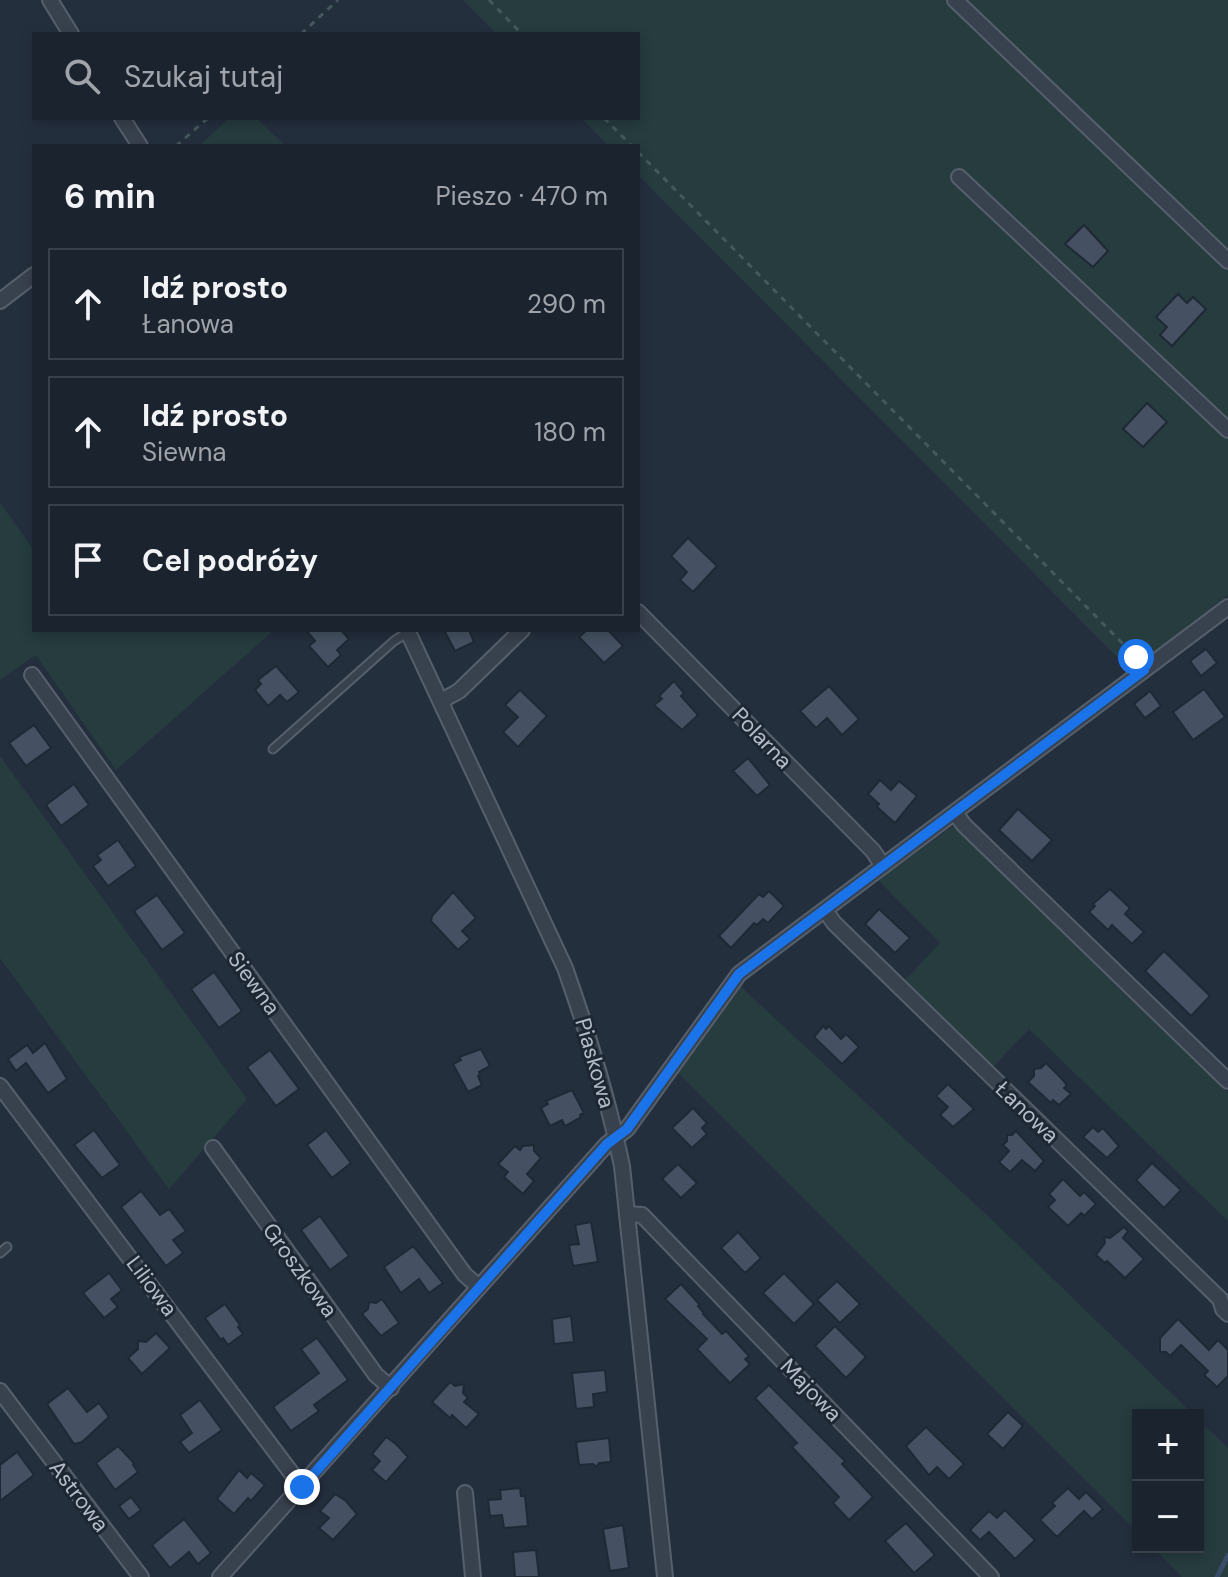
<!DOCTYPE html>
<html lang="pl">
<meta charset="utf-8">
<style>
:root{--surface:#1b232e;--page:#242b36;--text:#f1f3f6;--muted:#a0a4aa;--line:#39404a}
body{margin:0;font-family:"DM Sans",sans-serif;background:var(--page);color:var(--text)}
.controls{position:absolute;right:24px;bottom:24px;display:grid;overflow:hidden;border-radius:0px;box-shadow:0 4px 12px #0003}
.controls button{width:72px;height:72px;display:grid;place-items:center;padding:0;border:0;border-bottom:2px solid var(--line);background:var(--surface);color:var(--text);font:40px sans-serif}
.stop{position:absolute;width:24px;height:24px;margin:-18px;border:6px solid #1a73e8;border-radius:50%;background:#fff}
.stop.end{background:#1a73e8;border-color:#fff;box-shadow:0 2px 8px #0008}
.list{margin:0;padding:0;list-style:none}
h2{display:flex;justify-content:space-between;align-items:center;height:104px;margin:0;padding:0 32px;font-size:34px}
h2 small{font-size:26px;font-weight:400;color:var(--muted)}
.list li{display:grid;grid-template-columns:52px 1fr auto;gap:24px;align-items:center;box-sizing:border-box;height:112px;margin:0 16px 16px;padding:0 16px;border:2px solid var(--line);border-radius:0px}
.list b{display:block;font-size:30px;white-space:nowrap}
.list p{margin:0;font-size:26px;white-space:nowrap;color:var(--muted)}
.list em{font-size:26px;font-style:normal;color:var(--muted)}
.icon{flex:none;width:44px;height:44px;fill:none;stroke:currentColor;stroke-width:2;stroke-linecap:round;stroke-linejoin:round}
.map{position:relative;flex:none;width:1228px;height:1577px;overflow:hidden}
.search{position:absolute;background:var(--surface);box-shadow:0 4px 12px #0003;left:32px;top:32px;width:608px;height:88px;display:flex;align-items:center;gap:20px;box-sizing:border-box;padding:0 28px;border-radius:0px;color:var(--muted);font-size:30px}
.panel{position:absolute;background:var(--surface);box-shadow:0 4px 12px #0003;left:32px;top:144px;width:608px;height:488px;border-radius:0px}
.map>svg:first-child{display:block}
.green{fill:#263c3f}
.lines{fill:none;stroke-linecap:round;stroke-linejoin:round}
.stream{stroke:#394c67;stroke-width:5}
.building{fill:#455162;stroke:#1f2835;stroke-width:2}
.service-casing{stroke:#565f6c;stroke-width:11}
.minor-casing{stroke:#565f6c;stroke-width:18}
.path{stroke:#44595c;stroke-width:3;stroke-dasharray:6 6;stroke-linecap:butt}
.service{stroke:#38414e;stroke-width:7}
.minor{stroke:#38414e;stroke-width:14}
.route{stroke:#1a73e8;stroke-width:10}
.labels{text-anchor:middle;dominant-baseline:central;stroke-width:6;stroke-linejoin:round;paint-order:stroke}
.street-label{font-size:22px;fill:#b4bcc9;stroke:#1d2633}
</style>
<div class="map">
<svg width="1228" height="1577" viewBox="0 0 1228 1577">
<rect width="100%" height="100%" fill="#242f3e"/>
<g class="green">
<polygon points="463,0 1228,0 1228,595 1130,670 638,175 638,146 609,146 581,118 638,118 638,34 497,34"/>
<polygon points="229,118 256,118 286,146 199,146"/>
<polygon points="0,503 34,550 34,630 274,630 116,770 36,655 0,680"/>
<polygon points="0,756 247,1099 169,1189 0,958"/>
<polygon points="953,826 1228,1093 1228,1221 1029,1029 993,1067 905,980 940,943 878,880"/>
<polygon points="739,985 990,1218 1194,1415 1138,1415 1138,1533 676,1071"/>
<polygon points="1198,1419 1228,1448 1228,1577 1182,1577 1152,1547 1198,1547"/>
</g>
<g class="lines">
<polyline class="stream" points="1217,1577 1228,1555"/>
</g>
<g class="building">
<polygon points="1084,225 1108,251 1093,267 1065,244"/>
<polygon points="1178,294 1187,303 1193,297 1206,309 1172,346 1160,335 1167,327 1156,317"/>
<polygon points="1147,403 1167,422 1143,447 1123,429"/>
<polygon points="688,538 717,566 693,592 680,580 687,572 671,556"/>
<polygon points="306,630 341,630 349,639 337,650 341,655 328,667 309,646 315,641"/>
<polygon points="444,630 469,630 474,642 455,651"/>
<polygon points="587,630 608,630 623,646 604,663 579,637"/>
<polygon points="1206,649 1217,663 1201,676 1190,661"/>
<polygon points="276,666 299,692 287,702 280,695 268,706 255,690 261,684 258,680"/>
<polygon points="674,681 684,693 681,696 698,715 682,730 654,705 662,699 659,696"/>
<polygon points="829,686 859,719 842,735 827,718 816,728 800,711"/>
<polygon points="1204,689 1225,717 1193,740 1173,712"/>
<polygon points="520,690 547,716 518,747 503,732 518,717 505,705"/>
<polygon points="1150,691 1161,706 1145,718 1134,704"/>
<polygon points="34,725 51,748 26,766 9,743"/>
<polygon points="748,758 770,785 757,796 733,771"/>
<polygon points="880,780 891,790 899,781 917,796 895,823 877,807 879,804 868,794"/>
<polygon points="74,784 89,805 61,826 46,805"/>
<polygon points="1018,809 1052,840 1032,861 999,830"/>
<polygon points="118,840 136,866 108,886 93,866 101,860 97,855"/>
<polygon points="1110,889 1130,908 1125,914 1144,932 1132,944 1112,925 1108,930 1089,912 1095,906 1093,904"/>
<polygon points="769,891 784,906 768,923 763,919 757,925 754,923 731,948 719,936 759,894 763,897"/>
<polygon points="453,892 476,918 462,931 470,939 458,950 431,921 432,916"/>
<polygon points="157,895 185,933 162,950 134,911"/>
<polygon points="879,909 910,938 895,953 865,924"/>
<polygon points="1164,951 1210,996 1191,1016 1145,971"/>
<polygon points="214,972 242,1011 219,1028 191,989"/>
<polygon points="823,1026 826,1029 829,1026 841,1039 846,1034 859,1047 842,1064 814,1037"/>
<polygon points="45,1043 67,1079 48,1093 26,1063 16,1071 8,1059 27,1045 33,1053"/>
<polygon points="481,1049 490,1066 479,1072 480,1075 478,1076 482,1085 468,1092 453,1064 461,1060 459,1057"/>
<polygon points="270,1050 299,1089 276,1106 247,1067"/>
<polygon points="1046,1063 1061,1078 1067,1085 1064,1088 1071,1094 1059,1105 1053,1100 1051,1103 1028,1082 1034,1076 1034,1069 1041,1068"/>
<polygon points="948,1084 974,1109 953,1127 940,1115 948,1107 936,1096"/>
<polygon points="572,1090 584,1113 580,1115 581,1117 565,1126 562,1120 550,1126 541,1108 548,1104 546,1101"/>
<polygon points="693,1108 707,1123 702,1128 707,1134 692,1148 672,1128"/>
<polygon points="1093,1127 1098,1132 1103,1128 1119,1146 1107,1158 1083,1137"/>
<polygon points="94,1130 120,1165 102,1178 74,1145"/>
<polygon points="326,1130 351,1163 332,1178 307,1145"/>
<polygon points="1016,1131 1044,1161 1035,1171 1022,1160 1010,1172 999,1162 1009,1151 1003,1145 1007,1141 1007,1135 1012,1135"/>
<polygon points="534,1145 534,1151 541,1158 527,1174 534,1181 523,1194 504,1177 508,1172 498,1164 515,1146 520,1150 523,1146"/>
<polygon points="1152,1163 1181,1190 1164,1208 1136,1180"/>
<polygon points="678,1164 697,1183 681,1198 662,1179"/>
<polygon points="1063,1179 1080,1196 1084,1192 1096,1204 1084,1216 1081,1213 1068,1226 1048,1207 1055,1200 1049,1194"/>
<polygon points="141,1191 160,1215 169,1209 186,1231 173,1240 183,1253 166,1266 121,1207"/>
<polygon points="320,1216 349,1256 330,1270 301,1230"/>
<polygon points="591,1222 598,1262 573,1266 569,1245 579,1244 575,1225"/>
<polygon points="1124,1227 1128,1231 1123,1238 1144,1259 1125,1278 1107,1261 1105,1263 1096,1255 1105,1243 1104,1237 1110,1238"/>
<polygon points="738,1232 761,1258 745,1273 721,1248"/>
<polygon points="412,1247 414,1247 443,1283 429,1293 419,1279 401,1293 384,1267"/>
<polygon points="109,1273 122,1290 111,1299 118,1307 104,1318 83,1293"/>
<polygon points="784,1273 814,1304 794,1324 763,1293"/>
<polygon points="837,1281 860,1304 840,1323 817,1300"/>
<polygon points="681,1284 700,1305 698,1306 704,1313 703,1314 722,1334 726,1331 749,1356 745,1359 750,1364 730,1383 697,1349 707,1339 665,1299"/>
<polygon points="382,1299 399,1323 381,1336 362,1314 368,1309 369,1302 376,1303"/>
<polygon points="225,1304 240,1325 238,1327 243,1334 228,1345 223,1338 221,1340 205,1318"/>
<polygon points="571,1316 574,1342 554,1344 552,1319"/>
<polygon points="1178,1319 1209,1350 1218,1340 1228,1350 1228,1376 1217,1387 1204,1375 1208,1371 1181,1345 1170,1356 1166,1352 1160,1352 1160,1338"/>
<polygon points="835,1326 866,1357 846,1378 815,1346"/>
<polygon points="156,1333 170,1348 142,1374 128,1358 138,1349 138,1341 146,1342"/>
<polygon points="317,1338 348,1380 314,1405 319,1411 291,1431 273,1407 319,1373 301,1349"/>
<polygon points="605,1370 607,1392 593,1394 594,1407 576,1409 572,1373"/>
<polygon points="450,1382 455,1386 464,1384 463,1393 468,1398 464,1402 479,1414 466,1428 452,1415 450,1418 432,1402"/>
<polygon points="769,1385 845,1461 842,1464 873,1497 849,1520 833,1503 839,1497 792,1447 797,1443 755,1398"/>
<polygon points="68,1388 87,1412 99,1403 109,1417 82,1442 74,1444 47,1404"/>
<polygon points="200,1400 222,1430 189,1453 180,1442 192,1433 180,1415"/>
<polygon points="1008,1412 1023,1426 1003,1449 987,1434"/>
<polygon points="926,1427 964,1464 949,1479 937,1467 929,1475 906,1446"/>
<polygon points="386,1437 396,1444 408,1457 386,1482 372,1470 380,1461 372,1454"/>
<polygon points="609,1438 611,1462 599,1463 596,1467 593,1464 579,1465 576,1442"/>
<polygon points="118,1446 134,1463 133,1465 138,1472 115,1490 96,1463"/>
<polygon points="17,1452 34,1475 0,1501 0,1465"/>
<polygon points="239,1470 247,1478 251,1473 265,1485 251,1501 248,1498 234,1514 217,1499"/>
<polygon points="520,1488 521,1496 525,1496 528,1526 504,1528 502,1515 490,1516 488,1500 501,1499 500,1490"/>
<polygon points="1068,1488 1079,1499 1086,1492 1103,1509 1092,1519 1084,1511 1057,1537 1040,1520 1055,1506 1052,1503"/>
<polygon points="335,1494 346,1501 357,1514 333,1540 319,1528 329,1518 320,1511"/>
<polygon points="131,1497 141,1510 129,1519 119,1506"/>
<polygon points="1005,1510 1035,1540 1015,1559 989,1532 980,1540 970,1530 989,1511 997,1518"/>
<polygon points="184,1519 211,1553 198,1564 189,1552 170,1568 152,1545"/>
<polygon points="906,1523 935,1555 914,1573 885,1541"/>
<polygon points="623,1525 629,1568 610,1571 603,1529"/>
<polygon points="536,1550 539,1577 515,1577 513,1552"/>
</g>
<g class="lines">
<g class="service-casing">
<g id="service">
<polyline points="273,749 394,641 408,632"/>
<polyline points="0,1253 7,1247"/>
</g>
</g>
<g class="minor-casing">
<g id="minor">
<polyline points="50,0 71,34"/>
<polyline points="955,0 1228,261"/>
<polyline points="122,118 140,146"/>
<polyline points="959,177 1228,430"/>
<polyline points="0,301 34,275"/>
<polyline points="638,612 873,851 883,866"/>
<path d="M407,630L565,968C588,1033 608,1099 622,1166L665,1577"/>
<polyline points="32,675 465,1275 479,1287"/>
<polyline points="441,701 459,691 522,630"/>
<polyline points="955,813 964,825 1228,1081"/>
<polyline points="825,910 834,923 1220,1299 1223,1309 1228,1314"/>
<polyline points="0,1086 302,1487"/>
<polyline points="213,1148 376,1375 391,1388"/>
<polyline points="627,1214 642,1215 991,1577"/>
<polyline points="0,1391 141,1577"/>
<polyline points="465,1493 473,1577"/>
<polyline points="220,1577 607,1144 627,1129 739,974 1228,607"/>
</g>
</g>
<g class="path">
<polyline points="489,0 522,34"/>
<polyline points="301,34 338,0"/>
<polyline points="604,118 632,146"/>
<polyline points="176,146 208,118"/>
<polyline points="638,152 1136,657"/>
</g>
<use href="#service" class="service"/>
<use href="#minor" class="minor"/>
</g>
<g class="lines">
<polyline class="route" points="302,1487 607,1144 627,1129 739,974 1144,670 1136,657"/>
</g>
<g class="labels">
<g class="street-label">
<text transform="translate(762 738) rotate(46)">Polarna</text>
<text transform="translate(254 983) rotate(54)">Siewna</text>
<text transform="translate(595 1063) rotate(74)">Piaskowa</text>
<text transform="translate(1027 1112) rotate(44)">Łanowa</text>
<text transform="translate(300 1270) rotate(54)">Groszkowa</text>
<text transform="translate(152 1286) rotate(53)">Liliowa</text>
<text transform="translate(811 1390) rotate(46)">Majowa</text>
<text transform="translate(79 1496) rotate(53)">Astrowa</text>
</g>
</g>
</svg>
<div class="controls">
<button>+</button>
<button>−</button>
</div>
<div class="stop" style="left:1136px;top:657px"></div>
<div class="stop end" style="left:302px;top:1487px"></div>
<div class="search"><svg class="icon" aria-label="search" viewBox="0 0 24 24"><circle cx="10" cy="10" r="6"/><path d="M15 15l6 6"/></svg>Szukaj tutaj</div>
<section class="panel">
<h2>6 min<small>Pieszo · 470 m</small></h2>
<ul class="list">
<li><svg class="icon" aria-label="ahead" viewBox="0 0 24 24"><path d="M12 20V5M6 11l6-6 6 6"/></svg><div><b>Idź prosto</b><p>Łanowa</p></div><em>290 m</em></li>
<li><svg class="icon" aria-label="ahead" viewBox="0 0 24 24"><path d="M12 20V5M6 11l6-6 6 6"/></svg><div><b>Idź prosto</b><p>Siewna</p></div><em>180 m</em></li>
<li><svg class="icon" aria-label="arrive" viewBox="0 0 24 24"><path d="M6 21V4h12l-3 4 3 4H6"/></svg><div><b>Cel podróży</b></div></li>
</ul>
</section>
</div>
